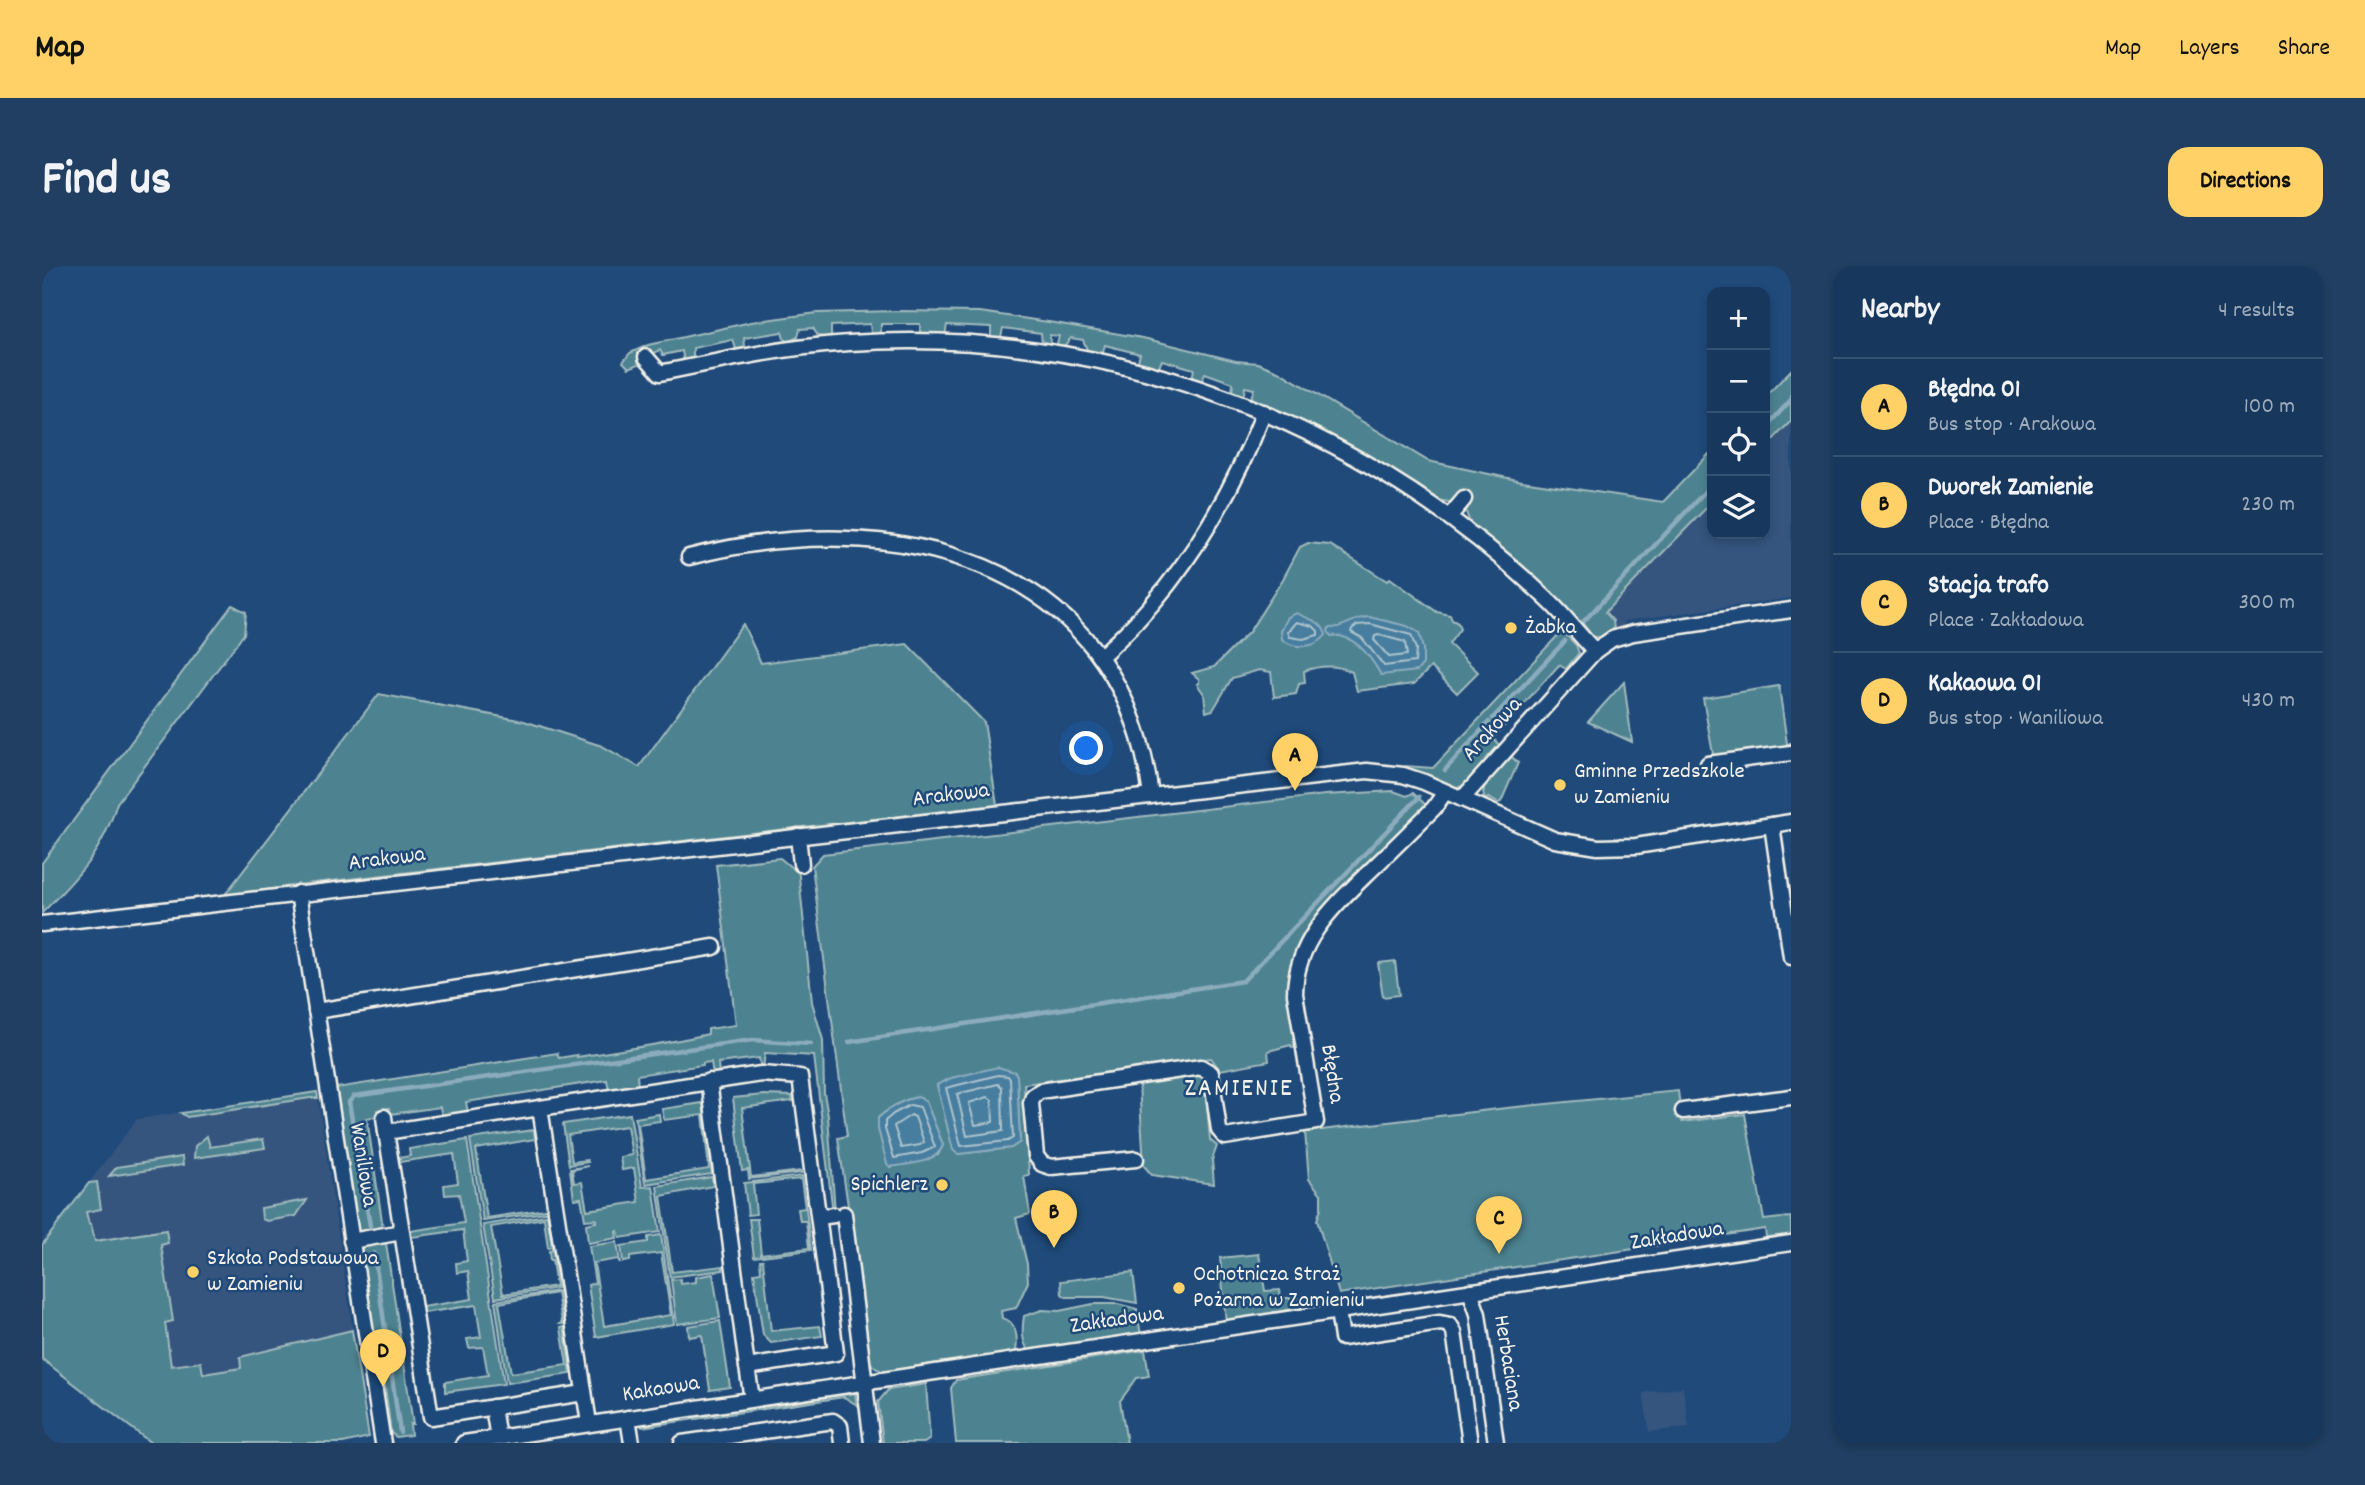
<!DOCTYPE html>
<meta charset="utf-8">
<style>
:root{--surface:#17385c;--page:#203f62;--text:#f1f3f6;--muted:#9eacbb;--line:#365272;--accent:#ffd166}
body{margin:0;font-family:Dekko,sans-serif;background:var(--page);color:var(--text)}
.controls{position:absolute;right:21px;top:21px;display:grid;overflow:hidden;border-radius:14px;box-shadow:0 4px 10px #0003}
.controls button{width:63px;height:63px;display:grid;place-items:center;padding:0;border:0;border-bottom:2px solid var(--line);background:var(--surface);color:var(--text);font:35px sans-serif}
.you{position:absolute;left:1045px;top:483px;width:24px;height:24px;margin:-18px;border:5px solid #fff;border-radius:50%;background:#1a73e8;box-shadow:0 0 0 10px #1a73e833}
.badge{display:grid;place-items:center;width:46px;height:46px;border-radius:50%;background:var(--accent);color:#111;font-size:23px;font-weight:700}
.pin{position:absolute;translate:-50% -58px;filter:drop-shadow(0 2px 4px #0008)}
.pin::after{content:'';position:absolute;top:37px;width:24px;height:21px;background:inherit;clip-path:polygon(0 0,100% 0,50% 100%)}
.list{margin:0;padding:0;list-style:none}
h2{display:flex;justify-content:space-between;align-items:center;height:91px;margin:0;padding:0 28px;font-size:30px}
h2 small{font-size:23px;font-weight:400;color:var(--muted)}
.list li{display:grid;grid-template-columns:46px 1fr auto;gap:21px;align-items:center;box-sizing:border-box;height:98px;padding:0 28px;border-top:2px solid var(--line)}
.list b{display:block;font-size:26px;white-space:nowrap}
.list p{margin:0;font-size:23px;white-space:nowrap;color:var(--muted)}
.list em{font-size:23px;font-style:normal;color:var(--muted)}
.icon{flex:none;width:38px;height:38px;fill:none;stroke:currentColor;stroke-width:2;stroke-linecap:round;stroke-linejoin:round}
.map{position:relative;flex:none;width:1749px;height:1177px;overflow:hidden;border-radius:21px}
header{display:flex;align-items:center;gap:42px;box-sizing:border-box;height:98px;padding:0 35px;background:var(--accent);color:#111}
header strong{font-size:33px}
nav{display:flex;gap:38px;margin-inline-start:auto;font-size:24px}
.intro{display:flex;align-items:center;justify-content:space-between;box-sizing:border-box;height:168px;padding:0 42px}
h1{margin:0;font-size:49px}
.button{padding:18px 32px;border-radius:21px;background:var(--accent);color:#111;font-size:24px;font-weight:700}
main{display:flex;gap:42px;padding:0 42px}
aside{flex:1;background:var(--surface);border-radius:21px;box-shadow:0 4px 10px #0003}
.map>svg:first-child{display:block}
.built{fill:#34547f}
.green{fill:#4e8391;stroke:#a1babc;stroke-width:2;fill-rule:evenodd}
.water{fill:#467ea0;stroke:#8cacbd;stroke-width:2}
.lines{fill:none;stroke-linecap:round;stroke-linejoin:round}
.shore{stroke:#aec3cb;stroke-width:2}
.stream{stroke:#8cacbd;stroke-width:4.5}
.minor-casing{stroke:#f4f1e8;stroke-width:19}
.minor{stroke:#1f4a7a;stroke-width:14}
.poi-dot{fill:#ffd166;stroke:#1f4a7a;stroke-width:2.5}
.labels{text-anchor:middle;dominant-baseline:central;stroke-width:5;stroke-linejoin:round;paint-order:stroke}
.poi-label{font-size:23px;fill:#f4f1e8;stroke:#1f4a7a;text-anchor:start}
.street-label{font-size:23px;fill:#f4f1e8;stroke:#1f4a7a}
.quarter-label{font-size:26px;letter-spacing:2px;fill:#f4f1e8;stroke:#1f4a7a}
</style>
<header>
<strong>Map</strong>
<nav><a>Map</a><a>Layers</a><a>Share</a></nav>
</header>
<div class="intro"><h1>Find us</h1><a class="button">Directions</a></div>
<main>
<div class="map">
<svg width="1749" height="1177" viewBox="0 0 1749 1177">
<rect width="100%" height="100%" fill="#1f4a7a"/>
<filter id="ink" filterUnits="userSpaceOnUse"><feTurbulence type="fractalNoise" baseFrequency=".0143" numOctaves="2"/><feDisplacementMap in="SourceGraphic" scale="14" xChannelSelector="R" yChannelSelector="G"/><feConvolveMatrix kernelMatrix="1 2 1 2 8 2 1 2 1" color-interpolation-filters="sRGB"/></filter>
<g filter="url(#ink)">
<g class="built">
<polygon points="1749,155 1749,332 1582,355 1582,361 1572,364 1570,355 1562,346 1670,236 1670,268 1723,268 1723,182"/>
<polygon points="275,826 327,1171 301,1177 109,1177 0,1093 0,979 95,853"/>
<polygon points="1641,1121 1647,1161 1607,1166 1601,1127"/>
</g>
<g class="green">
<path d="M854,45L938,46L1013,57L1101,72L1194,95L1216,97L1236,105L1386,195L1480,215L1621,236L1670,185V236L1563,346L1571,355L1572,364L1558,371H1551L1539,355L1535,357C1504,319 1466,288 1428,257L1424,246L1427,238L1418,229L1408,236L1400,235L1344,200L1271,160L1208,134L1212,123L1203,121L1201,132L1190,127L1191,117L1163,107L1160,115L1156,116L1150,113L1152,103L1120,94L1117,101L1114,103L1098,99L1096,95L1098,88L1063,79L1061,86L1057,89L1046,86L1041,74L1029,72L1022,80L1014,81L1017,70L1008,69V80L1000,79L999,67L961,62L959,71L953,73L949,70V61L905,59L903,69H882L878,66V58H839V66L836,69L829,67L828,58L789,60V69L786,72L776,70L771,62L758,63L756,71L746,76L742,73L740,66L702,72L703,80L698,84L694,83L691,74L651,82V92L642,96L640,85L621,89L618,84L596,95L597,98L587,102L581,96L588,87L606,79L709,56L775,47Z"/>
<polygon points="1749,104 1749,155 1723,182 1723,131"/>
<path d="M1266,277L1288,279L1345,315L1348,312L1395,346L1408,349L1410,354L1416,357L1418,363L1407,378L1436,406L1415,427L1389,401L1372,418L1315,425L1310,406C1294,398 1279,399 1262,405L1263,417L1257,418L1254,428L1232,431L1229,406L1217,404L1190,412L1171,444L1164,446L1162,428L1155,418L1157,417V413L1150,407L1172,401L1207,366L1241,313L1258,281Z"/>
<path d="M190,339L204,346L202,368L75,537C60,588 35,611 0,647V597Z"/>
<polygon points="701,358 719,397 865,378 942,456 955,539 263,618 182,630 337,428 482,455 560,480 597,501"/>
<path d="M1520,365L1534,379L1537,387L1524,403L1517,399L1451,472L1458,480C1450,490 1429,517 1418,521C1408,524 1376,507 1365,503L1364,500L1391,502Z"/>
<polygon points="1582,416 1590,476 1546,456"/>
<polygon points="1737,420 1745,478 1749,477 1749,484 1672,494 1661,432"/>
<path d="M1468,489L1476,497L1459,536L1456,537L1446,532L1443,534C1435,517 1457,502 1468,489Z"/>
<path d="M1351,525L1365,530L1371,527L1386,541L1289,636L1246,725L1253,781L1250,782L1249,779L1226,785L1227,795L1178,804L1169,792L982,818L987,909L982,910L988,948L974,952L985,998L986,1016L974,1042L959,1045L960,1052C975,1055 976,1072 974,1085L972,1089C929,1094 887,1096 845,1106C823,1103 826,1087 825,1069L796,872L805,870L770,600L781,588L1283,529ZM973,806L975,811L978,876L969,882L916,888L913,886L895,819C920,807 946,807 973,806ZM877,831L884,836L901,879L896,889L848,901L836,852C849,841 861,833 877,831Z"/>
<path d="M738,592L750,602L756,601L770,736L781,774L782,827L786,850L793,946L791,947L772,790L723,787L721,803H719L717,792L676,797L677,808L671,809L669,796L661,797V799L595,809L596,820L567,825L565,814L424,836L426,847L400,851L398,841L348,848L347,842L335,844L336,850L325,852L341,962L316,966L294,822L515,787L517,792L535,789V791C579,784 623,778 666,768V763L694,759L674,599Z"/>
<polygon points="1353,695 1357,729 1341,731 1336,697"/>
<polygon points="1155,808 1163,814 1168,874 1175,880 1170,894 1172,918 1110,909 1102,900 1097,818"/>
<polygon points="1636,825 1640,856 1703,848 1722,954 1749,951 1749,969 1724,971 1723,963 1297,1028 1275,954 1279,942 1279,928 1267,913 1263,866 1464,842"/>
<polygon points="275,826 276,832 268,832 145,851 139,847"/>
<polygon points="722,829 750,830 751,835 700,842 709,911 759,905 760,907 707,913 706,904 700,905 691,832"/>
<polygon points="661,837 670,908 603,918 593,852 617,848 618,855 596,858 604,913 667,903 661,849 622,854 620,843"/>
<polygon points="588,848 600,921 611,920 618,966 578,972 576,965 574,966 575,972 546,977 544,958 554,956 554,953 543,954 539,932 532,933 528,903 546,900 530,904 532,917 540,916 545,944 597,936 592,902 580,904 578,891 590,889 585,860 526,869 530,896 545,894 546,896 527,899 521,858"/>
<polygon points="492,864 493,873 434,883 445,952 504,943 504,946 441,955 428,873"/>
<polygon points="165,870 168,881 221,873 223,882 152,892 153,880"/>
<polygon points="425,874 462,1118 403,1126 403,1116 446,1109 441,1081 427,1082 425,1073 439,1071 434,1039 381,1047 380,1041 430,1033 426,1005 415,1007 414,997 425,995 421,964 370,971 368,965 422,957 417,928 403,929 402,919 416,917 412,888 358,896 357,892 368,890 367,883"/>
<polygon points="140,891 141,899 67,910 75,901"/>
<polygon points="760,910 769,984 712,991 707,953 715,953 719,988 767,982 764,955 758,955 756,943 763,942 759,913 711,918 714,948 706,949 702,917"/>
<polygon points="670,911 671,920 619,930 630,1006 681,1000 681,1004 628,1011 615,920"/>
<polygon points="55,916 59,943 44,946 47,958 49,958 53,975 124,964 126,977 119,979 131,1055 123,1057 129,1100 159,1096 161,1108 199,1102 198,1091 310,1064 327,1171 301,1177 109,1177 0,1093 0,979 47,917"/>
<polygon points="265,934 254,950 225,955 220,953 219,942"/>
<polygon points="505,949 510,981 506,982 502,952 449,961 461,1028 514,1020 510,994 508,994 507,985 511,984 516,1022 453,1032 441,959"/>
<polygon points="619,969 632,1058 554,1071 546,1019 553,1017 547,980 575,976 578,997 576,993 552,997 562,1060 629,1049 619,987 588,991 588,995 581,996 579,980 606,976 606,971"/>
<polygon points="344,977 371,1158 368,1158 369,1169 354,1171 349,1167 338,1083 332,1084 317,981"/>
<polygon points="1217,988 1223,1025 1238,1024 1239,1032 1284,1032 1282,1043 1184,1057 1178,992"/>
<polygon points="718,994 721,994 729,1065 778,1060 780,1070 729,1077 721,1069 712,1007 719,1006"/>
<polygon points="1091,1006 1095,1037 1062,1031 1024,1031 1020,1028 1019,1015"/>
<polygon points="671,1008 678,1052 635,1058 629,1014 638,1013 639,1018 654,1016 654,1011"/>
<polygon points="516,1025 521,1058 518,1058 520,1056 515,1027 457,1037 469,1107 525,1099 519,1062 522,1061 529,1108 465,1117 453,1035"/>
<path d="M1051,1038H1076L1095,1043L1099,1070L989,1087C979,1078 980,1063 982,1050L1000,1044L1017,1045Z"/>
<polygon points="678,1055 688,1121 668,1124 660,1069 647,1071 646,1060"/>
<polygon points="1103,1084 1107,1110 1095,1112 1078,1135 1085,1177 914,1177 909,1122 914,1114"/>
<polygon points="884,1118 888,1173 882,1177 841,1177 836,1136 846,1124"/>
<polygon points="805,1125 813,1127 815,1139 802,1131 600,1161 599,1157"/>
</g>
<g class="water">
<path d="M1255,347C1268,355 1279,353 1284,369C1274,382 1252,384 1240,373L1239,365L1246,351Z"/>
<path d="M1327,351L1365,360L1377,367L1381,383V398L1375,405L1339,409C1329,391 1312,367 1289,370L1286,365L1287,362C1301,363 1310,352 1327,351Z"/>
<polygon points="956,801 973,806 975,810 978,876 969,882 916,888 911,884 895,819 909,812"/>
<path d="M877,831L884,836L901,879C895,898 864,898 848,901L845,898L836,863V852C849,841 861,833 877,831Z"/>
</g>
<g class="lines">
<g class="shore">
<polygon points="1255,356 1271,360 1276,365 1276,369 1261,373 1248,371 1246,366"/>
<polygon points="1328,358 1369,369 1374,383 1373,396 1342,400 1320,372 1309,366 1310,363 1315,359"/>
<polygon points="1337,369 1363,376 1365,389 1347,391 1332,374 1333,370"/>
<polygon points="956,809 966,810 968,813 971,872 966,875 919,880 904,822"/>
<polygon points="956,818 960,821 961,865 925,870 915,828"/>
<polygon points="946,831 950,834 951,856 933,859 927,837"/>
<polygon points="868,839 878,841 893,881 880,887 852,892 843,863 843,855 851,848"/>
<polygon points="869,849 873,851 882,876 878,879 859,882 852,860"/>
</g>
<g class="stream">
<polyline points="1723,162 1749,134"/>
<polyline points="1542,355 1670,218"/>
<polyline points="1451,452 1523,375"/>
<polyline points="1403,504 1447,456"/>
<polyline points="807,776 1201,715 1377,531"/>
<polyline points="328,960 307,836 312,830 710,774 769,778"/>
<polyline points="332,987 358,1166"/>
</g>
<g class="minor-casing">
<g id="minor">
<path d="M604,91L618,107C681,94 743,81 807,77C1067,60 1318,154 1507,335C1523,350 1537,369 1553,385"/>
<polyline points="1407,251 1422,233"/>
<path d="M647,291C848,239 1080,290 1109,530"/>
<path d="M1059,390C1134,324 1186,238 1222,146"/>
<polyline points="1666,498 1749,487"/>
<polyline points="1420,533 1553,385 1570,373 1591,367 1749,344"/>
<polyline points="1730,559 1749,691"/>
<polyline points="756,570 759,598"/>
<polyline points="256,627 341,1177"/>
<polyline points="0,658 1325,505 1361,509 1382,516 1513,574 1556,581 1594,580 1749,556"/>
<polyline points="274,745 672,681"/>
<polyline points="498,842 719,808 758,811 794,1087 705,1101 667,815"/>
<polyline points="1641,845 1749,831"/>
<polyline points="342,851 344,866"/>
<path d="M1094,893L1009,901L1000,898L994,890L989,837L991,830L998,825L1159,801L1169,807L1177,864L1183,871L1274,856L1253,728C1253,674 1294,638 1330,603C1351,583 1371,563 1392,542L1403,526"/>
<polyline points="802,948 830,1177"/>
<polyline points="777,951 792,949"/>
<polyline points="360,966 389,1151 542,1127"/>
<polyline points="309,975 360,966 344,866 498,842 547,1157"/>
<polyline points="1428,1025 1436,1048 1454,1177"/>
<polyline points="1296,1045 1300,1072 1398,1057 1408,1059 1412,1066 1428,1177"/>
<polyline points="705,1101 710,1133"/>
<polyline points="451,1141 456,1172"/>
<polyline points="586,1152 590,1177"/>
<polyline points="422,1177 1749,977"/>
<polyline points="640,1177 791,1155 798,1160 800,1177"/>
</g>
</g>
<use href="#minor" class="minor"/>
</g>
</g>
<g class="poi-dot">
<circle cx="1469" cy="362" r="7"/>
<circle cx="1518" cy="519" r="7"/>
<circle cx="900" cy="919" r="7"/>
<circle cx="151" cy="1006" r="7"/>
<circle cx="1137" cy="1022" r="7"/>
</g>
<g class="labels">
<g class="poi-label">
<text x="1483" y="362">Żabka</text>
<text x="1532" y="506">Gminne Przedszkole<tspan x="1532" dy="26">w Zamieniu</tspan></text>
<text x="886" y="919" text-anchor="end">Spichlerz</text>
<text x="165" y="993">Szkoła Podstawowa<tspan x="165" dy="26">w Zamieniu</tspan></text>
<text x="1151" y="1009">Ochotnicza Straż<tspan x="1151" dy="26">Pożarna w Zamieniu</tspan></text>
</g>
<g class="street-label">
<text transform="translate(1451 464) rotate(-48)">Arakowa</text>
<text transform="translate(909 530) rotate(-7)">Arakowa</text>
<text transform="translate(345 594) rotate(-7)">Arakowa</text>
<text transform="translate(1289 808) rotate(81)">Błędna</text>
<text transform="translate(320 899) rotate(81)">Waniliowa</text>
<text transform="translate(1635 971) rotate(-9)">Zakładowa</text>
<text transform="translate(1075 1055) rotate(-8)">Zakładowa</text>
<text transform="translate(1465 1097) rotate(81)">Herbaciana</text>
<text transform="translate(619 1124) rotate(-9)">Kakaowa</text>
</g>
<g class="quarter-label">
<text x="1197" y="823">ZAMIENIE</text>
</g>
</g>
</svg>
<div class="controls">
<button>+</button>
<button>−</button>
<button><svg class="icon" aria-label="locate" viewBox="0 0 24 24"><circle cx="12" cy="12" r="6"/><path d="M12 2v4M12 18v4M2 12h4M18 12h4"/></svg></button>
<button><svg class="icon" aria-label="layers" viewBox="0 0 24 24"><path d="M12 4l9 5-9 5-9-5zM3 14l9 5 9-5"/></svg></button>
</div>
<div class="you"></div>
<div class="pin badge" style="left:1253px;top:525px">A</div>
<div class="pin badge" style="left:1012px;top:982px">B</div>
<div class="pin badge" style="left:1457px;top:988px">C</div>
<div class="pin badge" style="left:341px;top:1121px">D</div>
</div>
<aside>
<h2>Nearby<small>4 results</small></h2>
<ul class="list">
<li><span class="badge">A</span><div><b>Błędna 01</b><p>Bus stop · Arakowa</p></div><em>100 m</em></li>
<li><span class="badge">B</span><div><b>Dworek Zamienie</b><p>Place · Błędna</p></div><em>230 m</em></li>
<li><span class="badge">C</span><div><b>Stacja trafo</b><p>Place · Zakładowa</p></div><em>300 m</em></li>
<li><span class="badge">D</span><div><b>Kakaowa 01</b><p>Bus stop · Waniliowa</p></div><em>430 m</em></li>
</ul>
</aside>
</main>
